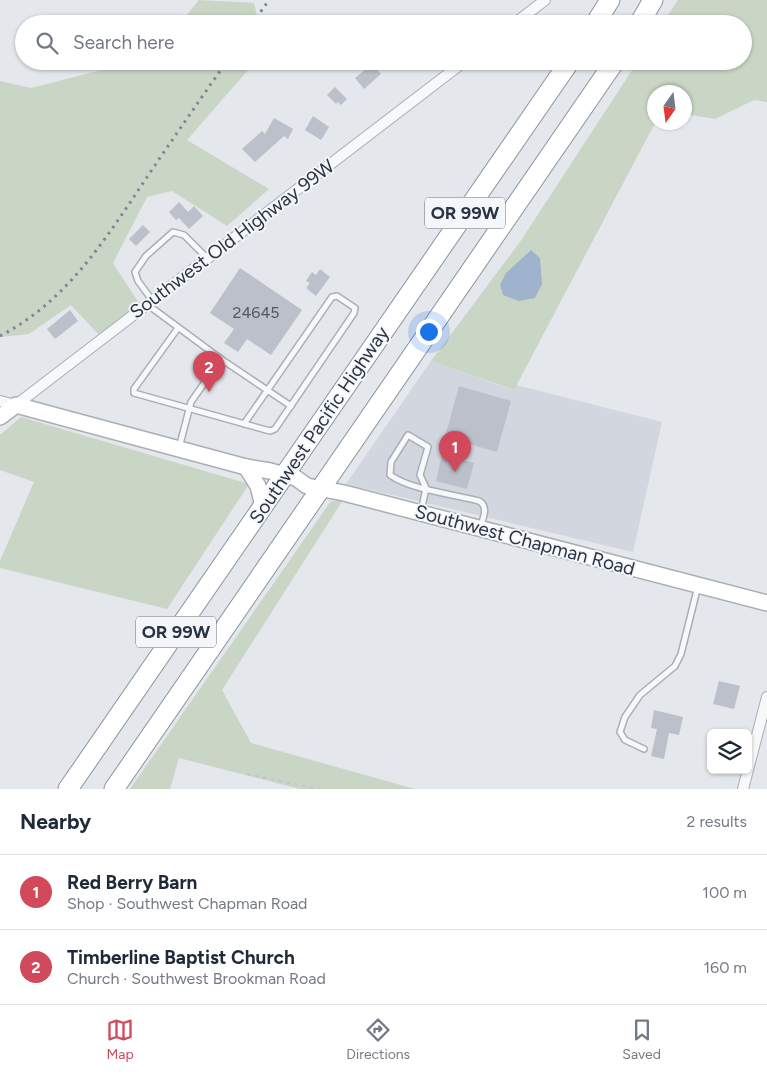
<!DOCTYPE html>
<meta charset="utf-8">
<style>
:root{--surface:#fff;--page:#f6f6f7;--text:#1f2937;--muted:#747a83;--line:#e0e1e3;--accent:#d1495b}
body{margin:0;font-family:Figtree,sans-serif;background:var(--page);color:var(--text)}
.controls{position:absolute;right:15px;bottom:15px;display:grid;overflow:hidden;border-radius:8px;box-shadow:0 1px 4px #0004}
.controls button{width:45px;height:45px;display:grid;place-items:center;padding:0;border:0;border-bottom:1px solid var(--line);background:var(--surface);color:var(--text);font:25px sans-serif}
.compass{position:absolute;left:647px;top:85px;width:45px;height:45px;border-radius:50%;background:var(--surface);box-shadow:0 1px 4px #0004;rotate:194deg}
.you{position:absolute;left:428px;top:331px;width:18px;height:18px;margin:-12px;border:4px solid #fff;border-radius:50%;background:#1a73e8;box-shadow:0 0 0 8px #1a73e833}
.badge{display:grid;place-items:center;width:32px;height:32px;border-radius:50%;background:var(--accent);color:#fff;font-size:16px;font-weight:700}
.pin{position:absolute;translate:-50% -41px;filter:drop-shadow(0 1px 2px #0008)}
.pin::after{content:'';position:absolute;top:26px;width:18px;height:15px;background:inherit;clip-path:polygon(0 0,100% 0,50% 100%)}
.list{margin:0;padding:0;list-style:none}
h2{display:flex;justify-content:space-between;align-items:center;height:65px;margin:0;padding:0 20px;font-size:21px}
h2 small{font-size:16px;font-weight:400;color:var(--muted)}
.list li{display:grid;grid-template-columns:32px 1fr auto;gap:15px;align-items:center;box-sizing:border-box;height:75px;padding:0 20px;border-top:1px solid var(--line)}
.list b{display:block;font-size:19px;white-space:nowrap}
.list p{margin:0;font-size:16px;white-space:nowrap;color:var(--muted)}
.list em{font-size:16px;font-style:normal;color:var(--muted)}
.icon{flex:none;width:28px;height:28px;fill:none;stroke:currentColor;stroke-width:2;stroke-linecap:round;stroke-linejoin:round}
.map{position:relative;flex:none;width:767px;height:789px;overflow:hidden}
.search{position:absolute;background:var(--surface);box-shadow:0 1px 4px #0004;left:15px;right:15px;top:15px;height:55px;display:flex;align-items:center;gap:12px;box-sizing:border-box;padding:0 18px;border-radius:28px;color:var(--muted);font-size:19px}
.sheet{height:215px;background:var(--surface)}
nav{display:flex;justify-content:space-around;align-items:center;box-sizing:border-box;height:70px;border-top:1px solid var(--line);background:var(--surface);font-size:14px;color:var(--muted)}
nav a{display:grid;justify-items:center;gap:2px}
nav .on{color:var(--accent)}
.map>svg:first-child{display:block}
.built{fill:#d2d6de}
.green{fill:#c9d6c5}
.water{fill:#9fb4cc}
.building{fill:#bbc0ca}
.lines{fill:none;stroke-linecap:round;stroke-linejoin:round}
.lane-casing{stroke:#a9aeb7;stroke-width:8}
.street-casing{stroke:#a9aeb7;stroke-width:12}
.secondary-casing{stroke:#a9aeb7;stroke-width:18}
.highway-casing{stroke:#8b94a3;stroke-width:21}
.path{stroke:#c2c5cb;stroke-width:2;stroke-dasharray:4 4;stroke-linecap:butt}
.lane{stroke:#f7f8fa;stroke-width:5}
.street{stroke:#f7f8fa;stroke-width:10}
.secondary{stroke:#fff;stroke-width:15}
.highway{stroke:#fff;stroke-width:19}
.rail{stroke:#7d8696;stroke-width:3;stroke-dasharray:2.5 5;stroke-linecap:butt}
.labels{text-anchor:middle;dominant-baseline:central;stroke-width:4;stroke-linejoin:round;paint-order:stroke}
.number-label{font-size:16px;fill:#4f5766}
.shield{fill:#f4f6f9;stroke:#676e7b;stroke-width:1}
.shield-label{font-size:18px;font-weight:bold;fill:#2b3445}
.street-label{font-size:19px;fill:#2b3445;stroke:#f4f6f9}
</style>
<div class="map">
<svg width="767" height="789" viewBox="0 0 767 789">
<rect width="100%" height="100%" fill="#e4e7ec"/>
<polygon class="built" points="431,361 513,390 516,385 662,422 633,552 346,484"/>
<g class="green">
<polygon points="199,0 254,3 259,24 179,24"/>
<polygon points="678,0 767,0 767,102 754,100 715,119 685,114 684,92 654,92 655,123 514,390 431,361 520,242 638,61 743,61 743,24 662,24"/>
<polygon points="137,61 256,61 187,140 269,189 227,226 172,191 147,197 113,263 140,305 100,336 71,305 29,334 0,337 0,81 31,88"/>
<polygon points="21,417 249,484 167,609 0,568 0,561 34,482 0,470 0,435"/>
<polygon points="343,500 222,690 251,743 415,789 300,789 179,758 170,789 130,789 331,501"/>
</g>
<polygon class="water" points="531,250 540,258 542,284 535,298 519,301 503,295 500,285 506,273"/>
<g class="building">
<polygon points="372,64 381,74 364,89 355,78"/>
<polygon points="335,87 347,99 341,105 338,102 336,104 327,95"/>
<polygon points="313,116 329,127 321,140 305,130"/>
<polygon points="274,118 293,129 288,139 284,136 255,162 242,149 262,131 265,134"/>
<polygon points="179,202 188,212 194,206 203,216 189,229 179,218 176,220 169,212"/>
<polygon points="143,225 150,232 136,246 129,239"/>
<polygon points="240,268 302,310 271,355 247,339 238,352 224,343 234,329 210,313"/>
<polygon points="320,269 330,277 316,296 306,288 310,283 306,281 312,272 316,275"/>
<polygon points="70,310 78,321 55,339 47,329"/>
<polygon points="459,386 511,401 497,452 445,437"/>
<polygon points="442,455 474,463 467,489 436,481"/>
<polygon points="719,681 740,686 734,709 713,704"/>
<polygon points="654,710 683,717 679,735 669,733 664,759 651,756 657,729 651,728"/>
</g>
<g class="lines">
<g class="lane-casing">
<g id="lane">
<polyline points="152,300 138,281 135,272 146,256 173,232 184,235 207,258"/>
<polyline points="148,305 221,359 191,402 179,448"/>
<polyline points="178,328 134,389 134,393 270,431 275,429 354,313 355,308 337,296 332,297 244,424"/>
<polyline points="221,359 291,406"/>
<path d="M421,512L426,488L420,475L428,447L408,435L391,462L390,475C411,490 453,494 479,501C489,506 483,519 480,528"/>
<polyline points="644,749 625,740 620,732 625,717 640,695 675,666 681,654 698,586"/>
</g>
</g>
<g class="street-casing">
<g id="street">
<polyline points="514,24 545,0"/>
<polyline points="0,401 16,405 465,61"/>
<polyline points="743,789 767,697"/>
</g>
</g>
<g class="secondary-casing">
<g id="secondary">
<polyline points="0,417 16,405 246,467 270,471 296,478 307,486 344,493 767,603"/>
<polyline points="246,467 258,486 263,506"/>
</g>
</g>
<g class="highway-casing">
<g id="highway">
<polyline points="595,24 610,0"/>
<polyline points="639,24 653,0"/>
<polyline points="68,789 570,61"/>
<polyline points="114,789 615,61"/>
</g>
</g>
<polyline class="path" points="247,774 319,789"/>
<use href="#lane" class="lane"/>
<use href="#street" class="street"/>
<use href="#secondary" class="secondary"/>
<use href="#highway" class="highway"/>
<g class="rail">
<polyline points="252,24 269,0"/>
<path d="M0,336C66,302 105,240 145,180C172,140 199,101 227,61"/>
</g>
</g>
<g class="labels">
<g class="number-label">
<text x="256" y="312">24645</text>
</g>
<g class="shield">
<rect x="425" y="197.5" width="80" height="31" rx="4"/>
<rect x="136" y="616.5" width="80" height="31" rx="4"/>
</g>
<g class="shield-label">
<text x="465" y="213">OR 99W</text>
<text x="176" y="632">OR 99W</text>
</g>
<g class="street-label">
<text transform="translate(232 239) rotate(-37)">Southwest Old Highway 99W</text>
<text transform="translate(319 425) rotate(-56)">Southwest Pacific Highway</text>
<text transform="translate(525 540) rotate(15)">Southwest Chapman Road</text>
</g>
</g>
</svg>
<div class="controls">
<button><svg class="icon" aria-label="layers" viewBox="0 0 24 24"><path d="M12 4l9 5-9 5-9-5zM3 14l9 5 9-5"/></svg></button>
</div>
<svg class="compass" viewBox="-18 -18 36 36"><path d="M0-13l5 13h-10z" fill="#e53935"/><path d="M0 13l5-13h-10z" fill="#747a83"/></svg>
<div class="you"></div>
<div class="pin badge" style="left:455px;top:472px">1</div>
<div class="pin badge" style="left:209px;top:392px">2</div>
<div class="search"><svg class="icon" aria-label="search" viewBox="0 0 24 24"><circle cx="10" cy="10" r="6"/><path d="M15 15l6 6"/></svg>Search here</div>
</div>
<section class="sheet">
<h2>Nearby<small>2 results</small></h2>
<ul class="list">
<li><span class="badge">1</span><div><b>Red Berry Barn</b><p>Shop · Southwest Chapman Road</p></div><em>100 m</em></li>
<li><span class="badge">2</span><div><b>Timberline Baptist Church</b><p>Church · Southwest Brookman Road</p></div><em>160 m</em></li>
</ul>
</section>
<nav>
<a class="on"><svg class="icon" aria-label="map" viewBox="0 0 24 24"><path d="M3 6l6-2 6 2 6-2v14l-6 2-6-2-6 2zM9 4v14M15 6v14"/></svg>Map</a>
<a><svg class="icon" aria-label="directions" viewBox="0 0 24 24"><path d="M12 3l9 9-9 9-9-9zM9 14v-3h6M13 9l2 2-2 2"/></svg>Directions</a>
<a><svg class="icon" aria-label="saved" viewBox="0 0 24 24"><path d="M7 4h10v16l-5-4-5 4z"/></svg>Saved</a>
</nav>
